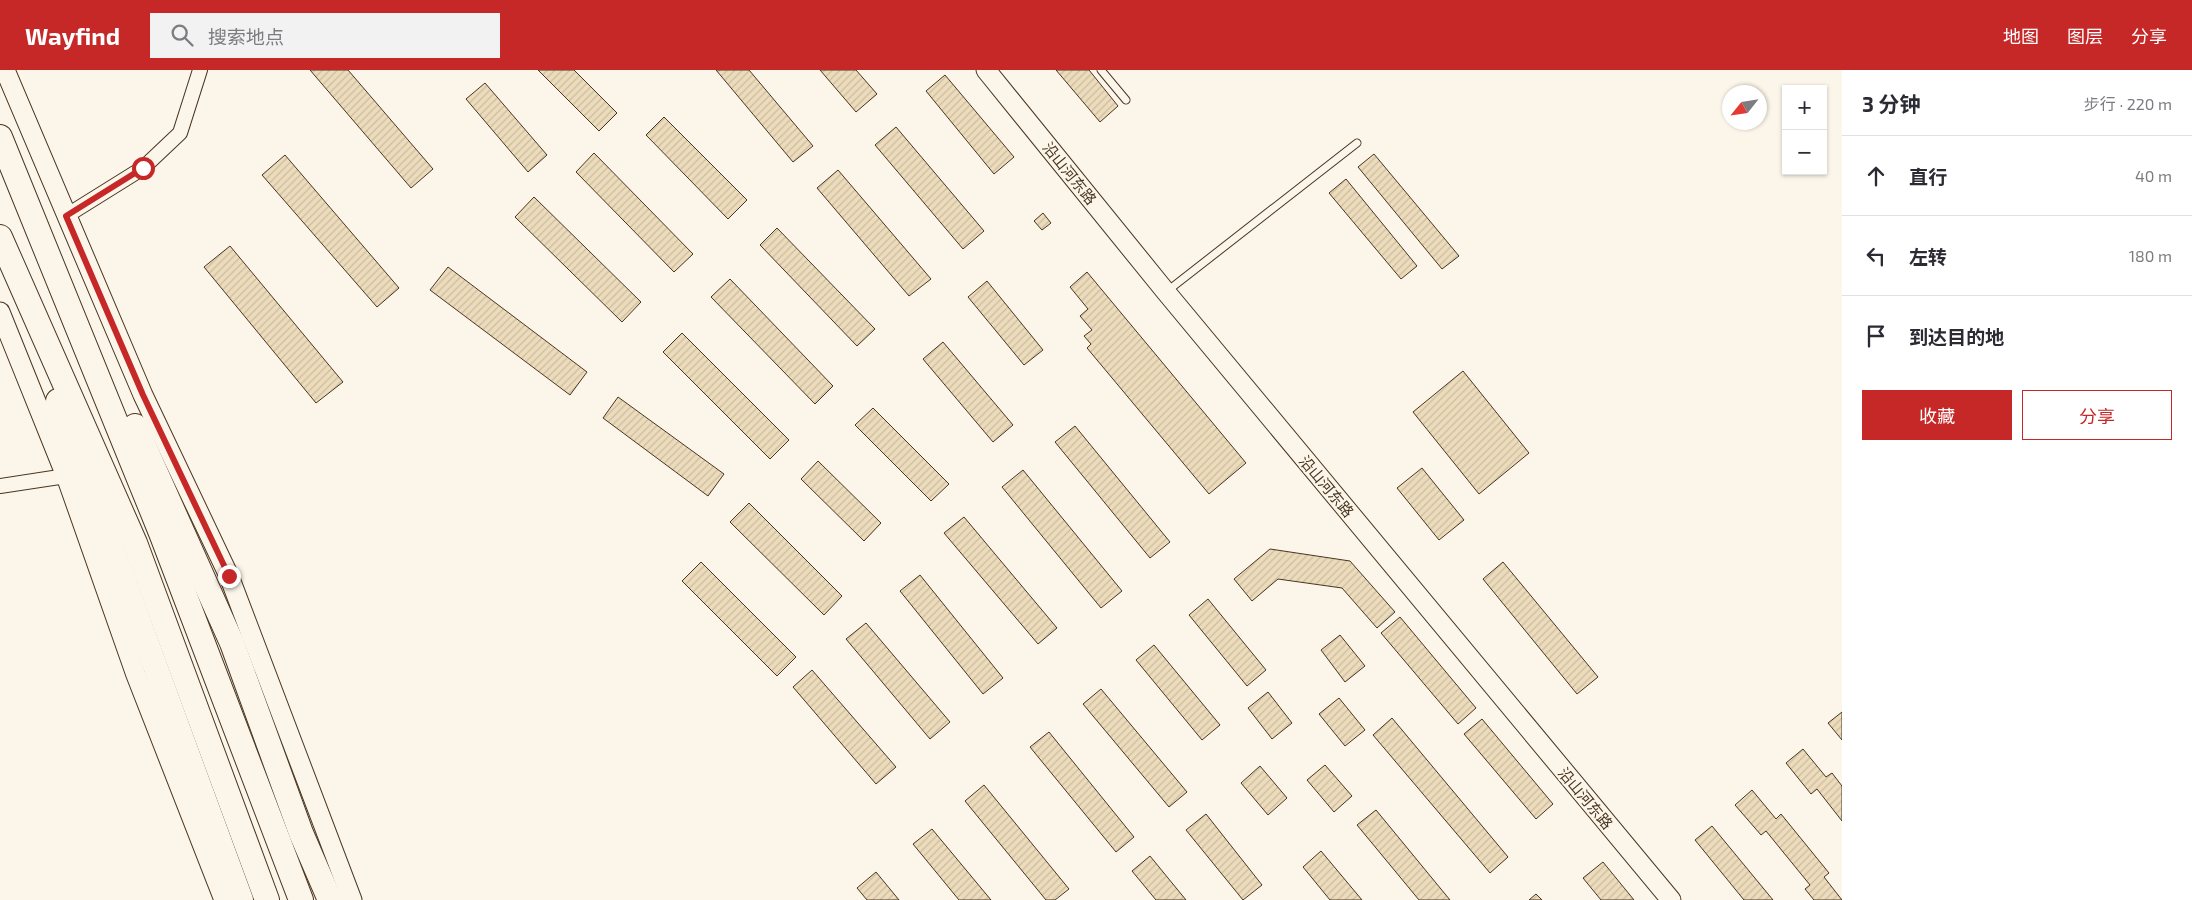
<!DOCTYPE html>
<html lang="zh">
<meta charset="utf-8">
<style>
:root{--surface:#fff;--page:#f2f2f3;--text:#2b2b33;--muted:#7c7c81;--line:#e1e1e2;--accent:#c62828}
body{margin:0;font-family:"Exo 2","Noto Sans SC",sans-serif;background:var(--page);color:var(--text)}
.controls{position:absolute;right:15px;top:15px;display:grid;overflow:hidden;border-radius:0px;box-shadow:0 1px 4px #0004}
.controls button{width:45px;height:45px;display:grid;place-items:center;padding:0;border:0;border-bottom:1px solid var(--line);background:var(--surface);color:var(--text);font:25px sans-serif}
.compass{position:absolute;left:1722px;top:15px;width:45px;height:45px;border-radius:50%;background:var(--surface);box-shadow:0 1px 4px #0004;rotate:240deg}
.stop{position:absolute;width:15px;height:15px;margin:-11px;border:4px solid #c62828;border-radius:50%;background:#fff}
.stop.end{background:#c62828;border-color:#fff;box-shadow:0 1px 5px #0008}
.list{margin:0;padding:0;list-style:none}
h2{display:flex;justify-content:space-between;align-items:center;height:65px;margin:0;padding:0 20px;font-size:21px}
h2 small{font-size:16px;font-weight:400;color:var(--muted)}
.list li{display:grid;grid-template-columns:32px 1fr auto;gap:15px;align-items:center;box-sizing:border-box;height:80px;padding:0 20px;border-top:1px solid var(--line)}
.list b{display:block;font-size:19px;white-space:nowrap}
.list em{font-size:16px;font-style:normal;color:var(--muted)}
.actions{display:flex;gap:10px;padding:15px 20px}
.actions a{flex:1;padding:11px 0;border:1px solid var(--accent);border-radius:0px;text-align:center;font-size:18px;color:var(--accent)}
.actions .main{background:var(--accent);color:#fff}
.icon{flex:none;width:28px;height:28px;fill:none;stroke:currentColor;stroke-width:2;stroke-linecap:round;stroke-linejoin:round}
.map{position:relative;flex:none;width:1842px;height:830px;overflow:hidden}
header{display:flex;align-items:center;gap:30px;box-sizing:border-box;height:70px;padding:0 25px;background:var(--accent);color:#fff}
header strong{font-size:24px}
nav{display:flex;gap:28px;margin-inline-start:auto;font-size:18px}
.search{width:350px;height:45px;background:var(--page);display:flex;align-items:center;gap:12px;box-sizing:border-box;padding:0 18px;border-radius:0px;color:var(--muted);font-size:19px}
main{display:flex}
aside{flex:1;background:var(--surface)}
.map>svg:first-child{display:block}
.building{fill:url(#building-hatch);stroke:#4a3520}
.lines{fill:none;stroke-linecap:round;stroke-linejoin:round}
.lane-casing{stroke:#4a3520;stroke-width:9}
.street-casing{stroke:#4a3520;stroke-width:16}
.secondary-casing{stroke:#4a3520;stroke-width:21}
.highway-casing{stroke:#4a3520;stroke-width:26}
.lane{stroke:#fbf6e9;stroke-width:7}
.street{stroke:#fbf6e9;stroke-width:14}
.secondary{stroke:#fbf6e9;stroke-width:19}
.highway{stroke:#fbf6e9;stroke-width:24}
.route{stroke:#c62828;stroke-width:6}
.labels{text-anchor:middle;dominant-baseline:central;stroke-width:4;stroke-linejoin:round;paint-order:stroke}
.street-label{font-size:15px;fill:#4a3520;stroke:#fbf6e9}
</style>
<header>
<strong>Wayfind</strong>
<div class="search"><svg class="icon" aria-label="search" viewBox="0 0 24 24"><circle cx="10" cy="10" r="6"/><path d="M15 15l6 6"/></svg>搜索地点</div>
<nav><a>地图</a><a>图层</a><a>分享</a></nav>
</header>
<main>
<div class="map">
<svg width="1842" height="830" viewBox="0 0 1842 830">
<defs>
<pattern id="building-hatch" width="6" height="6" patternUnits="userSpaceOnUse" patternTransform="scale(1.25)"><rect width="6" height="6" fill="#ecdcbc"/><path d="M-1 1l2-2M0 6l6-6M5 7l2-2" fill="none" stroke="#ccbda1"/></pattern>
</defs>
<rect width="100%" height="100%" fill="#fbf6e9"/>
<g class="building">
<polygon points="310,0 348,0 433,99 411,118"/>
<polygon points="538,0 574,0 617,43 599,61"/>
<polygon points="716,0 749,0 813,76 793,92"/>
<polygon points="820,0 856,0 877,24 856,42"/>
<polygon points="1056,0 1089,0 1118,36 1100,52"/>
<polygon points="945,5 1014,87 994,104 926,21"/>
<polygon points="485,13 547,85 528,102 466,29"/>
<polygon points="664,47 747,130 728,149 646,65"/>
<polygon points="896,57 984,161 963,179 875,75"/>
<polygon points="594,83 693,184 674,202 576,102"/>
<polygon points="1374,84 1459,186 1442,199 1358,97"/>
<polygon points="285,85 399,218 377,237 262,105"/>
<polygon points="838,100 931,209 909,226 817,118"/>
<polygon points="1346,109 1417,196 1401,209 1329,123"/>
<polygon points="534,127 641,232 622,252 515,147"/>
<polygon points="1043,143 1051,153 1042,160 1034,151"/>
<polygon points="777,158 875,259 857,276 760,175"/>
<polygon points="230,176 343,312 316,333 204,197"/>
<polygon points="448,197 587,302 570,325 430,220"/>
<polygon points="1087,202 1246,393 1209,424 1087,278 1091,274 1084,266 1092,260 1080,246 1088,239 1070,217"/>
<polygon points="730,209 833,316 815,334 711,227"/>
<polygon points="987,211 1043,280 1024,295 968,227"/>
<polygon points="682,263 789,370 770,389 663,282"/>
<polygon points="943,272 1013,355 993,372 923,289"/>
<polygon points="1463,301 1529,383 1479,424 1413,342"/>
<polygon points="618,327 724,404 708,426 603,348"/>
<polygon points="873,338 949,414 931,431 855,355"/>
<polygon points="1075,356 1170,472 1150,488 1055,372"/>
<polygon points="818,391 881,453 864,471 801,409"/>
<polygon points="1422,398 1464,450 1439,470 1397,418"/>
<polygon points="1023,400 1122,521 1101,538 1002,417"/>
<polygon points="749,433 842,526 824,545 730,452"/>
<polygon points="964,447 1057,558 1038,574 944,463"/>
<polygon points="1270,479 1350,491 1395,542 1377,558 1342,518 1278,509 1252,531 1234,509"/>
<polygon points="701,492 796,587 777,606 682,511"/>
<polygon points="1503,492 1598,607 1577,624 1483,509"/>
<polygon points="920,505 1003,608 983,624 900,521"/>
<polygon points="1208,529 1266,600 1247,616 1189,545"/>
<polygon points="1400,547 1476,638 1458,654 1381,563"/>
<polygon points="866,553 950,652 930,669 846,569"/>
<polygon points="1340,565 1365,596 1345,612 1321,580"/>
<polygon points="1154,575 1220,655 1202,670 1136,590"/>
<polygon points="812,600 896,697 876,714 793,617"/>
<polygon points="1101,619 1187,722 1169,737 1083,634"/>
<polygon points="1268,622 1292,653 1272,669 1248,638"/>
<polygon points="1339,628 1365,660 1345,676 1319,644"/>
<polygon points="1842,642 1842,670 1828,653"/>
<polygon points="1392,648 1508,787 1490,803 1373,665"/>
<polygon points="1482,649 1553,734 1536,749 1464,664"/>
<polygon points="1049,662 1134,767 1116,782 1030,677"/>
<polygon points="1803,679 1826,707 1832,703 1842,716 1842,751 1817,719 1811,724 1786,693"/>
<polygon points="1325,695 1352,726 1334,742 1307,710"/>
<polygon points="1260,696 1287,728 1268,745 1241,713"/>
<polygon points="984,715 1069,819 1055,830 1046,830 965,731"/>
<polygon points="1752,720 1776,749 1781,744 1829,803 1824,807 1842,830 1814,830 1805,819 1810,815 1766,761 1761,765 1735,735"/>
<polygon points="1376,740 1450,830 1419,830 1357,755"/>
<polygon points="1206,744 1262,815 1243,830 1186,760"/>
<polygon points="1712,756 1773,830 1744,830 1695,770"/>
<polygon points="932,759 991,830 959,830 913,774"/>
<polygon points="1321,781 1362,830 1330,830 1303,797"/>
<polygon points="1150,786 1186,830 1156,830 1132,801"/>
<polygon points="1603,792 1634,830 1601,830 1583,808"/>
<polygon points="876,802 899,830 867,830 857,818"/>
<polygon points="1536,824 1542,830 1529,830"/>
</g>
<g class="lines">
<g class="lane-casing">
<g id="lane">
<polyline points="1101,0 1126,30"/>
<polyline points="1166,222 1357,73"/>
</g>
</g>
<g class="street-casing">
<g id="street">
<polyline points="66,146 143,98 180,63 200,0"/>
<polyline points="0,416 66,406"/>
</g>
</g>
<g class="secondary-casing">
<g id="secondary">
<polyline points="5,0 143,325 229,506 352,830"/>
<polyline points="986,0 1166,222 1671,830"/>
<polyline points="0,242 66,406 136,605 224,830"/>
</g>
</g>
<g class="highway-casing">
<g id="highway">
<polyline points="0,67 161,463 301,830"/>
<polyline points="0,167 135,473 267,830"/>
<polyline points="58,331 241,830"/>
<polyline points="135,356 232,573 301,763 330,830"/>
</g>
</g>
<use href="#lane" class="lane"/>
<use href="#street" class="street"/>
<use href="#secondary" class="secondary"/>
<use href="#highway" class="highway"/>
</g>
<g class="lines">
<polyline class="route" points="143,98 66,146 143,325 229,506"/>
</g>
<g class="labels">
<g class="street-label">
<text transform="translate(1070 103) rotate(51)">沿山河东路</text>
<text transform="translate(1327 416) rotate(50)">沿山河东路</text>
<text transform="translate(1586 728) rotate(50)">沿山河东路</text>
</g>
</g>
</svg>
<div class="controls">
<button>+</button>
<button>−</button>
</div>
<svg class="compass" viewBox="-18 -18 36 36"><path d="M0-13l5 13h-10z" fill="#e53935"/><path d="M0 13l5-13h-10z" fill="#7c7c81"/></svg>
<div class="stop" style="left:143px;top:98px"></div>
<div class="stop end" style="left:229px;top:506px"></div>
</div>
<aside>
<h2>3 分钟<small>步行 · 220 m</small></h2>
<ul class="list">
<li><svg class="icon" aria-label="ahead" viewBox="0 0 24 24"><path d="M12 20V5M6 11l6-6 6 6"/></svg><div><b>直行</b></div><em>40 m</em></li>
<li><svg class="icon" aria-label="left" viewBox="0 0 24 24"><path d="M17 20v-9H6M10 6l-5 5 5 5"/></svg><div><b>左转</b></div><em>180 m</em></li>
<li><svg class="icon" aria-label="arrive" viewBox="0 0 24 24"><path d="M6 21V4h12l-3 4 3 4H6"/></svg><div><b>到达目的地</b></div></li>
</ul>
<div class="actions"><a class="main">收藏</a><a>分享</a></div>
</aside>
</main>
